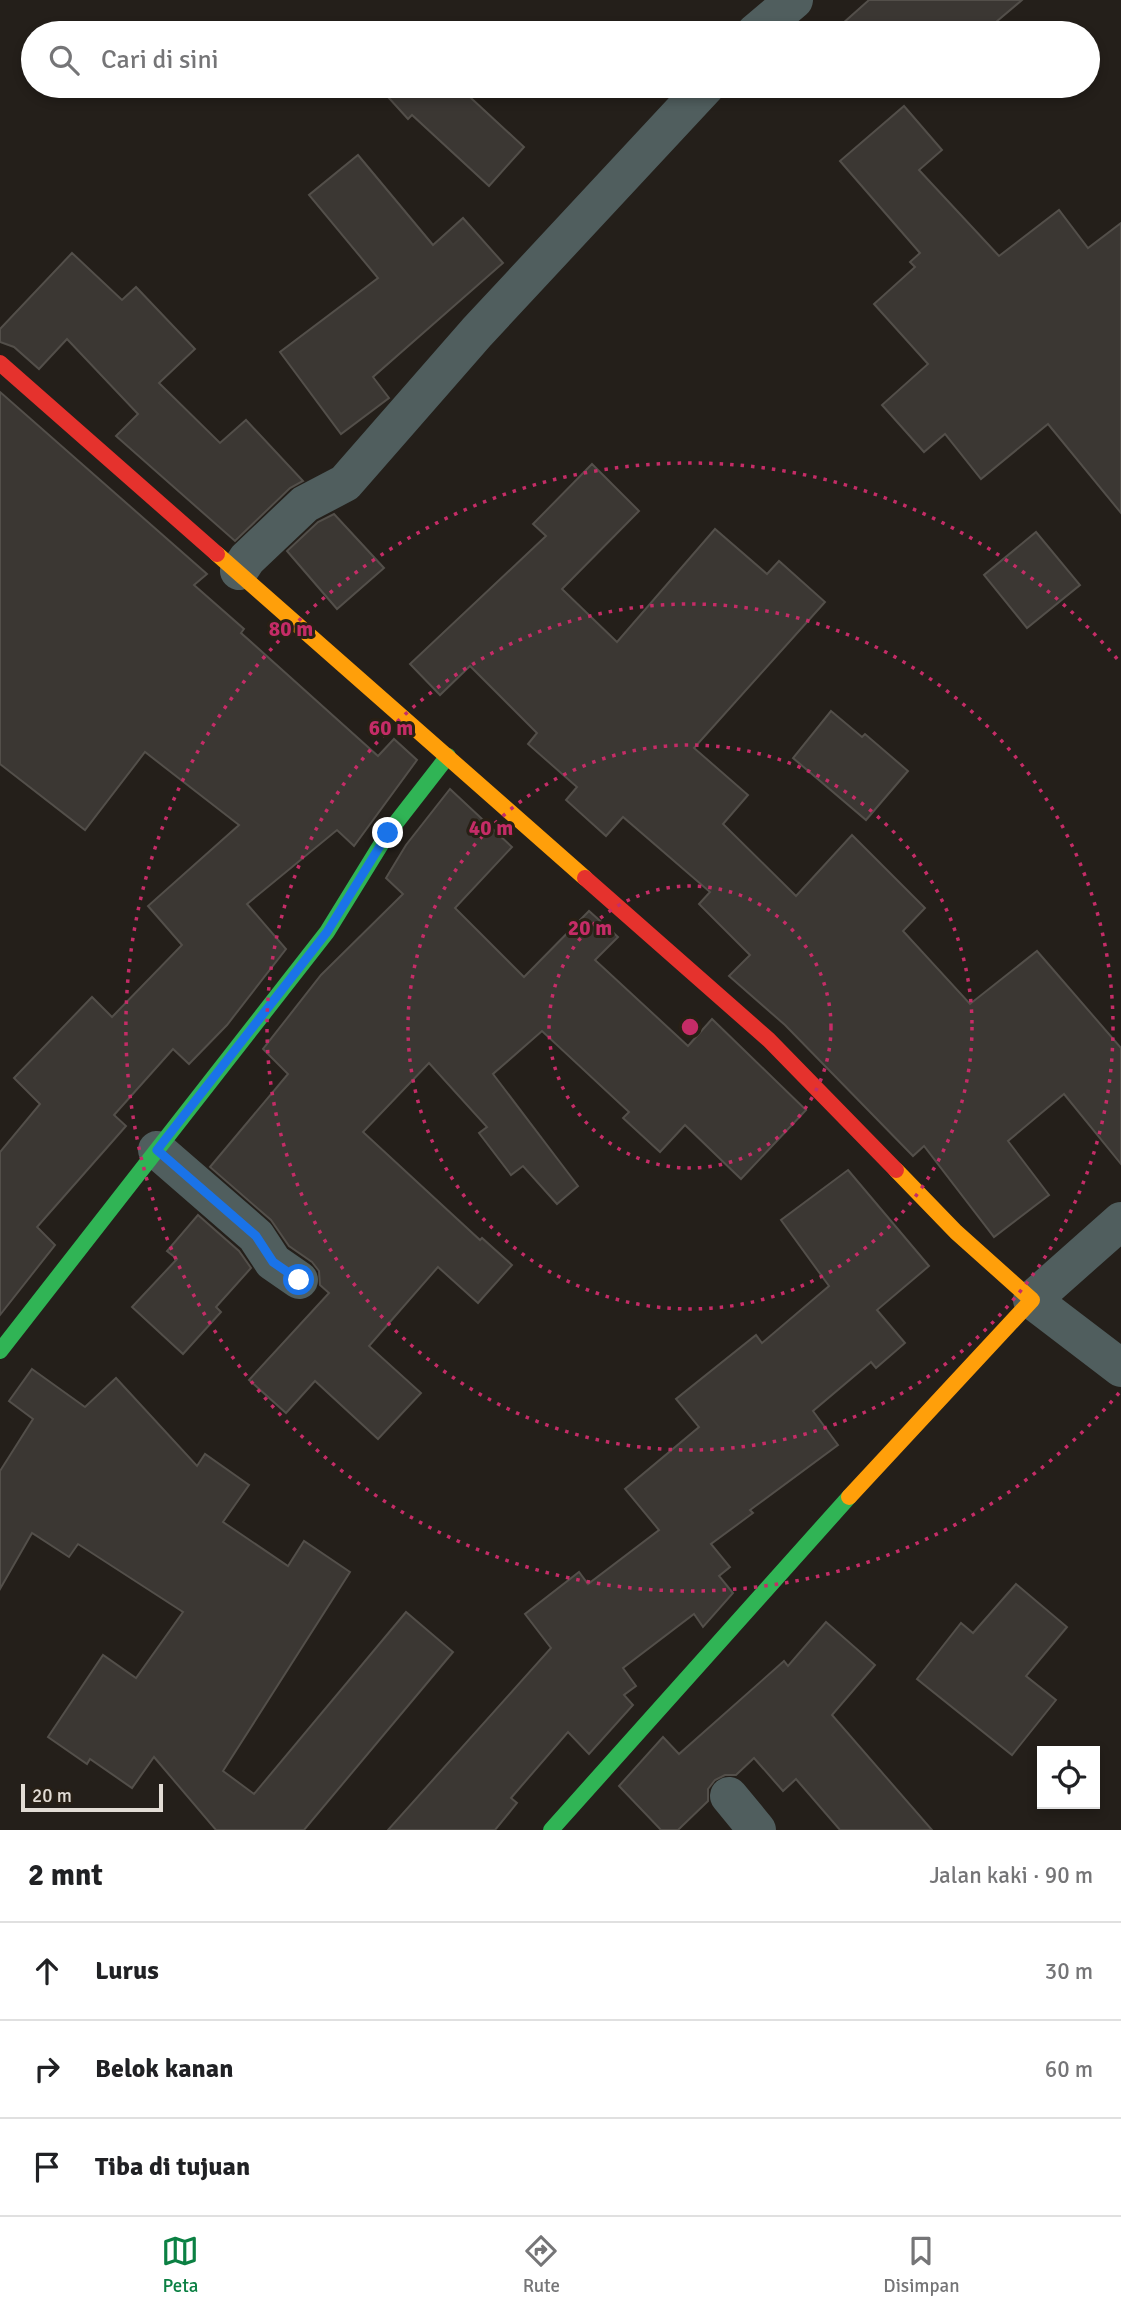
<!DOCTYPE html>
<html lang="id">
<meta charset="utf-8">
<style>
:root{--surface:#fff;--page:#f6f6f6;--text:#202124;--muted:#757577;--line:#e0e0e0;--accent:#0b8043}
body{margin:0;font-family:Signika,sans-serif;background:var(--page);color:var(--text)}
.controls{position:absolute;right:21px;bottom:21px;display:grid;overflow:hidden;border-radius:0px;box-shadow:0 4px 10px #0003}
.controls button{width:63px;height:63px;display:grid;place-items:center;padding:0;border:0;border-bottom:2px solid var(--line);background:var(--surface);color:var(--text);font:35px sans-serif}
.scale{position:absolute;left:21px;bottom:18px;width:142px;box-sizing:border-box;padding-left:7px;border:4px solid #e2dcd5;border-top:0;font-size:19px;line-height:24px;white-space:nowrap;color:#e2dcd5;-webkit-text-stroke:5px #282016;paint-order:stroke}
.stop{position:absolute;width:21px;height:21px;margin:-16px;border:5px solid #1a73e8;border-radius:50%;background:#fff}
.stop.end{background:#1a73e8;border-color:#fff;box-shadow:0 2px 7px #0008}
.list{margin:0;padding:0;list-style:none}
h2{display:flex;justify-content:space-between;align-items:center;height:91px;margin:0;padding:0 28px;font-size:30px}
h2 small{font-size:23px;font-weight:400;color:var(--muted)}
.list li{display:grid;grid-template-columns:46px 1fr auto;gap:21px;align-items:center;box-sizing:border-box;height:98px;padding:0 28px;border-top:2px solid var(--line)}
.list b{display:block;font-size:26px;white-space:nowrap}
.list em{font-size:23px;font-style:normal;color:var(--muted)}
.icon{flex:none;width:38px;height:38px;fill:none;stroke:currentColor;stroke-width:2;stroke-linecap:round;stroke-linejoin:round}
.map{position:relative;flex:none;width:1121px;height:1830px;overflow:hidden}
.search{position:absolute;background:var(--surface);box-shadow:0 4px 10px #0003;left:21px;right:21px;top:21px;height:77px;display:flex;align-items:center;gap:18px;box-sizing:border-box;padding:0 24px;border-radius:38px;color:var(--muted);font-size:26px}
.sheet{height:385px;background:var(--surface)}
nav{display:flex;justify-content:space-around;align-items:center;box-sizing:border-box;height:98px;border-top:2px solid var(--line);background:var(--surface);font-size:19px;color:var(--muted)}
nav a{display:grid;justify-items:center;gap:4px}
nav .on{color:var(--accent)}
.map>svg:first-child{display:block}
.building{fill:#3b3733;stroke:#534f4a;stroke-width:2}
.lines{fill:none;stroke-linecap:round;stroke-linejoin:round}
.street{stroke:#505e5e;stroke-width:38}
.fast{stroke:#30b455;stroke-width:16}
.slow{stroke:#ff9f0a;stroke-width:16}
.jam{stroke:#e5322d;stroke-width:16}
.route{stroke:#1a73e8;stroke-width:9}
.ring{fill:none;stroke:#c52c67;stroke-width:3.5;stroke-dasharray:3.5 7}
.centre{fill:#c52c67;stroke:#282016;stroke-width:3.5}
.ring-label{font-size:21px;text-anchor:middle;font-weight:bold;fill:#c52c67;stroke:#282016;stroke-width:6;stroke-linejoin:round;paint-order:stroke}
</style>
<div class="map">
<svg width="1121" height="1830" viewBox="0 0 1121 1830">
<rect width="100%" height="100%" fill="#241f1a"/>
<g class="building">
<polygon points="869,0 1022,0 983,33 847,33 841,25"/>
<polygon points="378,86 458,86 524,147 489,186 412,115 408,119"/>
<polygon points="904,106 942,150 919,170 999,256 1059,210 1088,248 1121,223 1121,513 1048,424 981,479 945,434 924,452 882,405 928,364 874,304 915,267 910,262 920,253 840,161"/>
<polygon points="358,155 433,245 463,218 503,263 373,377 389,398 341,434 280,352 378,278 309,195"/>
<polygon points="72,253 122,300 136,287 195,349 159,383 220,443 246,420 303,481 290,488 235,541 116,436 138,414 67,339 39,369 14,347 0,342 0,329"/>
<polygon points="0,392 207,574 194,585 244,629 241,633 378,756 394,739 417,760 354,846 337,830 247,904 286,949 227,1025 189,1064 173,1049 114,1115 126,1126 37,1227 55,1245 0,1315 0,1152 40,1104 14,1078 92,997 112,1017 182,945 148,906 239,825 145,752 85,830 0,764"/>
<polygon points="592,464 639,511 562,589 617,642 715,529 767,574 779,561 825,602 694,748 748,795 723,824 796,896 852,835 925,908 903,931 970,1004 1037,951 1121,1048 1121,1164 1064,1094 1008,1141 1049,1195 994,1237 924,1146 913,1156 785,1025 729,976 750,955 699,904 710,892 623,817 606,836 566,800 577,787 528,744 537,733 470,666 440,695 410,664 546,536 533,524"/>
<polygon points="334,514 384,568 337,609 287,551 318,522"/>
<polygon points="1036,532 1080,585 1027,628 984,575"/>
<polygon points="831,711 862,737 865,734 908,771 866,820 793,758"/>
<polygon points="450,789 512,847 455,908 524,977 589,911 618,937 595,960 688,1046 712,1019 806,1110 741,1179 685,1125 660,1152 623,1118 629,1112 542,1031 493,1074 578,1186 557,1204 523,1166 511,1175 479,1133 487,1127 429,1063 363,1132 480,1240 482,1238 512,1265 478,1303 438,1267 369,1346 421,1393 378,1439 315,1381 286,1413 249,1380 329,1293 320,1285 319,1271 312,1262 289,1246 271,1220 210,1167 288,1074 263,1049 321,975 403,894 386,878 406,845"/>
<polygon points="848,1170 929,1266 877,1310 905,1343 876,1368 871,1362 813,1411 838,1445 750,1510 753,1513 711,1544 730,1567 719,1576 733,1593 703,1627 694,1614 623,1668 636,1686 624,1695 633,1705 589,1754 568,1732 511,1798 517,1803 495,1830 388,1830 551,1648 525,1614 579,1572 588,1584 659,1530 625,1489 699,1427 676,1399 756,1335 762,1343 829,1286 781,1220"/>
<polygon points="198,1215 239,1251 251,1268 216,1307 221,1312 183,1354 132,1307 177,1259 167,1251"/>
<polygon points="32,1369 85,1407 116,1378 197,1466 205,1454 249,1485 223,1522 288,1566 304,1541 350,1572 223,1771 254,1794 406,1612 453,1652 304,1830 216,1830 154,1757 132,1788 90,1759 87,1764 48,1737 103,1655 136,1678 183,1612 78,1544 69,1557 32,1533 0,1589 0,1471 33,1419 9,1401"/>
<polygon points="1016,1584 1067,1627 1026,1676 1056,1700 1012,1755 917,1679 961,1623 973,1633"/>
<polygon points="826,1622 875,1665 832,1715 932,1830 840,1830 796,1779 783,1791 754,1758 736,1775 725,1775 715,1780 708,1789 708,1801 678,1830 661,1830 619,1786 663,1737 679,1754 784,1661 788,1666"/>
</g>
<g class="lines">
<g class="street">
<polyline points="755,33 794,0"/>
<polyline points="239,571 247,559 305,504 345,483 477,332 706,86"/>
<polyline points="157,1150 256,1236 273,1262 299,1280"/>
<polyline points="1121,1221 1032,1300 1121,1368"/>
<polyline points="729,1796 757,1830"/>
</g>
<g class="fast">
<polyline points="0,1351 327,932 388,833 448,756"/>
<polyline points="551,1830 849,1497"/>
</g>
<g class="slow">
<polyline points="217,554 585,878"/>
<polyline points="849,1497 1032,1300 956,1232 896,1170"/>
</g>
<g class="jam">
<polyline points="0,363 217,554"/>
<polyline points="585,878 769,1040 896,1170"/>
</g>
</g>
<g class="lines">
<polyline class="route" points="299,1280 273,1262 256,1236 157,1150 327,932 388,833"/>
</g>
<g class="ring">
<circle cx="690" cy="1027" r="141"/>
<circle cx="690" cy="1027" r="282"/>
<circle cx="690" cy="1027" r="423"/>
<path d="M1119 1393A564 564 0 1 1 1119 661"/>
</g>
<circle cx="690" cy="1027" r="10" class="centre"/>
<g class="ring-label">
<text x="291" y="636">80 m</text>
<text x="391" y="735">60 m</text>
<text x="491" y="835">40 m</text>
<text x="590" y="935">20 m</text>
</g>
</svg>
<div class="controls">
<button><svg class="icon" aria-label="locate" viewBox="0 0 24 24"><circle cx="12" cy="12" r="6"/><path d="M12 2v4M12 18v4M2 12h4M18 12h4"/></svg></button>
</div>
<div class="scale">20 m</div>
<div class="stop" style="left:299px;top:1280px"></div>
<div class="stop end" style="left:388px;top:833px"></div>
<div class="search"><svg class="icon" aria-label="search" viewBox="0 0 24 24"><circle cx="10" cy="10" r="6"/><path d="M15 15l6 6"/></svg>Cari di sini</div>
</div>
<section class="sheet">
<h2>2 mnt<small>Jalan kaki · 90 m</small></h2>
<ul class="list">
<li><svg class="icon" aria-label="ahead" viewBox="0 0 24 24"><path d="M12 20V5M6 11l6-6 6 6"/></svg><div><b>Lurus</b></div><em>30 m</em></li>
<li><svg class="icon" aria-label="right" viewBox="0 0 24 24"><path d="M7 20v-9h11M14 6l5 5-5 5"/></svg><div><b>Belok kanan</b></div><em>60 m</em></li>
<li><svg class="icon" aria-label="arrive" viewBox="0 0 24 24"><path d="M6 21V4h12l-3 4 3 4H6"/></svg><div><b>Tiba di tujuan</b></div></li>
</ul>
</section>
<nav>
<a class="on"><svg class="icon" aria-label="map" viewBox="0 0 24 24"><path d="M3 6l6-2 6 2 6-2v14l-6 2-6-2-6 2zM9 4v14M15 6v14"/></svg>Peta</a>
<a><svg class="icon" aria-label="directions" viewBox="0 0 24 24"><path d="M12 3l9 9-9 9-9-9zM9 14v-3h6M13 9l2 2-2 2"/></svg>Rute</a>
<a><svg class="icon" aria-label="saved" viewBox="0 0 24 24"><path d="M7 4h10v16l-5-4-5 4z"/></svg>Disimpan</a>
</nav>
